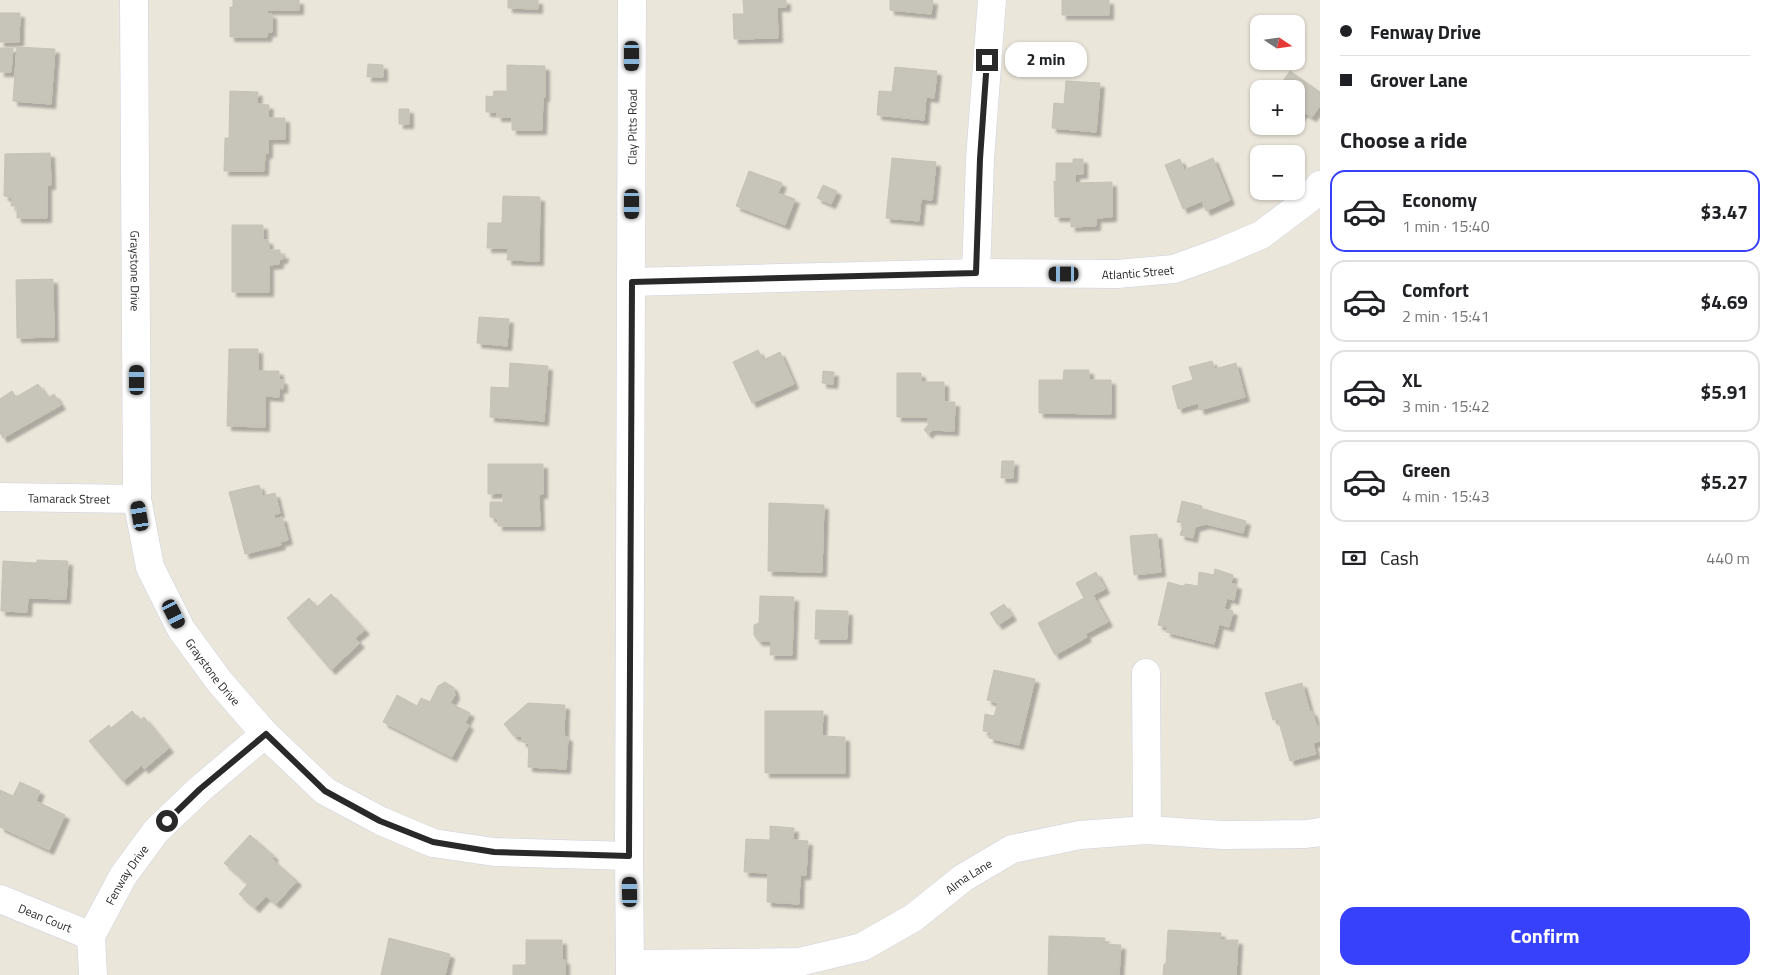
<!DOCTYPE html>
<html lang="en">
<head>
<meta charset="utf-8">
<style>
	:root { --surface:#fff; --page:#f6f6f6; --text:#202124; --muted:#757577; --line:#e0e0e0; --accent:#3740fb }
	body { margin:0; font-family:"Titillium Web",sans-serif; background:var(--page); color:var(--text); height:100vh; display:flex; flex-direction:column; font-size:19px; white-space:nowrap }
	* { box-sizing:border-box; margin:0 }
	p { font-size:16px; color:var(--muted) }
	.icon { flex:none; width:28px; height:28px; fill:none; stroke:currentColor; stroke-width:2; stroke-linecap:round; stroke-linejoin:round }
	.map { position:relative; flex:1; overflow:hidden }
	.sheet { display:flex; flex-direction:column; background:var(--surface); width:450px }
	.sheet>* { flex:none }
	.top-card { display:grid; align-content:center; height:110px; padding:0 20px; background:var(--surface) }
	.needle { width:32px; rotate:103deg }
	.fabs { position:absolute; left:1250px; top:15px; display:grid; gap:10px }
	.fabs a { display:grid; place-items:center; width:55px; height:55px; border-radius:10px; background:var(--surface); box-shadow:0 1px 4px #0004; font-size:25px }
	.end { position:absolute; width:22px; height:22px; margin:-11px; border:6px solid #292929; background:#fff; box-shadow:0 0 0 2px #fff }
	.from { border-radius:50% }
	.bubble { position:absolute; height:35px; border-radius:15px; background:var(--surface); box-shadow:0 1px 4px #0004; font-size:16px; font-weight:700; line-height:35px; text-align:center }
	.car { position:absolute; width:15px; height:30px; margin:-15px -8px; border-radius:6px; box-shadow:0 0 4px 1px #0007; background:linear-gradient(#222 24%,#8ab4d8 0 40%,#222 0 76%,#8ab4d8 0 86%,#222 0) }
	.top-card b { display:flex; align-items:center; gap:18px; height:48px; font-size:19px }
	.top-card b+b { border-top:1px solid var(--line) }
	.top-card i { width:12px; height:12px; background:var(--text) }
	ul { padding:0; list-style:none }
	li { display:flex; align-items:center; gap:15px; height:82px; margin:0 10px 8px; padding:0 10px; border:2px solid var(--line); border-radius:15px }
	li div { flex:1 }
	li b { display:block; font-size:19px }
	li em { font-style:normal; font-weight:700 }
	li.current { border-color:var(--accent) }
	li>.icon { width:45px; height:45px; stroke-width:1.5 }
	h2 { padding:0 20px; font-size:22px; line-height:60px }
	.pay { display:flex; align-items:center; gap:12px; height:55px; padding:0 20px; font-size:19px }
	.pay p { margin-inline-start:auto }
	.cta { display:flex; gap:10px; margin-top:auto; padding:10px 20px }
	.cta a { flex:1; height:58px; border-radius:15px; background:var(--accent); color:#fff; font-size:20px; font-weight:700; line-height:58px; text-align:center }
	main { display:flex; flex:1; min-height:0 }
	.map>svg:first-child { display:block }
	.building { fill:#c7c4b9; stroke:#c6c3b4; filter:url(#shadow) }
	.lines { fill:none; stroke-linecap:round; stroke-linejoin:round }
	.minor-casing { stroke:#cfd0e2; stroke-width:29 }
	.tertiary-casing { stroke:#cfd0e2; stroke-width:29 }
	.minor { stroke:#fff; stroke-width:28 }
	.tertiary { stroke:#fff; stroke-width:28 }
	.route { stroke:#292929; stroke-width:6 }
	.labels { text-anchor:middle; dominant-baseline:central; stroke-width:4; stroke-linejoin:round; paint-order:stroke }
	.street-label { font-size:12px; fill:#292929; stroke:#fff }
</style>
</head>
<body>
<main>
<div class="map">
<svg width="1320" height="975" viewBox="0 0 1320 975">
	<defs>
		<filter id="shadow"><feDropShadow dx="4.5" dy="4.5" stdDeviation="1" flood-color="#0004"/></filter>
	</defs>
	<rect width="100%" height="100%" fill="#ebe6da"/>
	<path class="building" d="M233,0H299V10H267L268,14H272V32H268L267,37H230V7H233Z
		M508,0H538V9L508,8Z
		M743,0H786V7H777L778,38L734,39L733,14H744Z
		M890,0H933L931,14L890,10Z
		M1062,0H1109V15H1062Z
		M0,13H20L19,42H0Z
		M17,47L55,49L51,104L13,101Z
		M0,48H13L11,72H0Z
		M368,64L383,65V77H367Z
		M507,65L545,66V97H543L542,130H512V117H497V112H486V96L493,97L494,91H507Z
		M895,67L937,71L934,98L926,97L924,120L877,115L879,91L892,92Z
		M1290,71L1320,92V106L1312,117L1303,112L1296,122V89H1277Z
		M1066,81L1100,83L1096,132L1052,128L1054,103L1064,104Z
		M1264,82L1274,89H1259Z
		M1259,89V107L1250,101Z
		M230,91L258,92L257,104L269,105L268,118H285V139H268V154L265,153L264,171H224L225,138H229Z
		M399,109H409V124H399Z
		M50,153L51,185H47V218H17V206H11L12,197L4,196L5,154Z
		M892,158L936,162L932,200L921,199L919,221L886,218Z
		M1213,158L1230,200L1206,211L1202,201L1183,209L1165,165L1180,159L1184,170Z
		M1073,159H1083V174H1075V183L1112,182V217L1096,218V226L1071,227V217H1055L1054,181L1056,182V163H1073Z
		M749,171L782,183L778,193L795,199L785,225L736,206Z
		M823,185L837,191L831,204L817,198Z
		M503,196L540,197L539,261L507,260L508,248H487L488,223H502Z
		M232,225H263V240H268L269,250H280V255L284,254L283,259H279V264L269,265V292H232Z
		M53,279L54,337L17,338L16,280Z
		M479,317L509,319L507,346L477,343Z
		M229,349H258V371H279V380H283V389L279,388V397L265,396V427L227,426Z
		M758,350L763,360L780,352L794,384L752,403L733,362Z
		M1212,361L1215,369L1236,363L1245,397L1200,410L1198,403L1178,409L1172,386L1193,380L1189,367Z
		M510,363L548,366L544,421L490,417L491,387L509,388Z
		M1064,370H1089V380H1111V414L1039,413V380H1063Z
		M823,371L834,372L833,384L822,383Z
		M897,373H921V382H944V402H955L954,431L931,430L928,434L924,430L928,425V417H897Z
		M38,384L48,398L54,394L61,405L3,438L0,433V399L12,391L16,397Z
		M1002,461H1014L1013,478H1001Z
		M488,464H543V494H539L540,526H498V519L490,517V502H503V493L488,494Z
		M259,485L263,496L275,493L280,513L274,515L275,519L282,517L288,540L280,542L281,545L245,554L229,492Z
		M1182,501L1202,506L1201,510H1207L1246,521L1243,533L1206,524L1195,527L1193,538L1180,535L1184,523L1177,522Z
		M769,503L824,505L822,572L768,571Z
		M1157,534L1161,572L1134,575L1130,536Z
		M37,560L68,561L66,599L28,598L27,612L1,611L3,561L37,563Z
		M1215,569L1233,575L1231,583L1237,585L1234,600L1227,598L1224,609L1233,611L1229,627L1219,624L1214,644L1166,632L1167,627L1158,625L1168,582L1182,586L1186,584L1198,586L1199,572L1214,575Z
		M1096,572L1105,589L1093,595L1108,622L1085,634L1087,637L1055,655L1038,623L1084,598L1076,583Z
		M331,594L365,630L355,638L360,643L331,670L287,618L309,598L317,607Z
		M760,596L794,597L792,655H770L771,641H758L754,635V625L759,623Z
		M1004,604L1012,616L998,625L990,613Z
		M816,610L848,611L847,639H815Z
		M994,670L1035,679L1019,745L989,738L991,732L983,731L985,714L994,716L998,703L987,700Z
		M445,682L453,687L455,695L450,703L470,713L465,723L469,725L452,757L383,722L397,695L417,706L421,698L430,702L438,686Z
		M1302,683L1310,712L1312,711L1317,726L1320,725V741L1313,743L1316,754L1290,761L1278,719L1273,720L1265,693Z
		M528,703L565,705L564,736L568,737L566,769L528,767L529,743L522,742V736H514L504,724Z
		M132,711L140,720L144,717L169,748L144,769L142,765L123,781L89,741L109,725L111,728Z
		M765,711H823L822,736L845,737V773H765Z
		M20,782L40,791L36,801L65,815L49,850L0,827V790L13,796Z
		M770,826L794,828L793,840L808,841L806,875H800L799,904L767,902L768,873L744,872L746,839L770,840Z
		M250,835L274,856L272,859L297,881L276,904L266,896L255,908L239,894L248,884L224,863Z
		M1168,930L1221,933L1220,940H1238L1236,975H1163L1164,964H1166Z
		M1049,936L1105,938L1104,944L1121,945L1119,975H1048Z
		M389,938L450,954L445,975H381Z
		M526,940H562V960H565V975H513V965H526Z"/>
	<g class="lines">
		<g class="minor-casing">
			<g id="minor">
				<path id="s1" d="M134,0L137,499L150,567L181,629L219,681L265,734L325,791L381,821L433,843L494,852L629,856"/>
				<path d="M976,273L980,159L992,0"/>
				<path id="s2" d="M632,282L976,273L1117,274L1174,269L1221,252L1261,235L1310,198L1320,185"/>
				<path id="s3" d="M0,497L137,499"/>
				<path d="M1146,673L1147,830"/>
				<path id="s4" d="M0,899L91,936"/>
				<path id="s5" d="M631,964L799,962L862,947L913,918L963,878L1012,849L1080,835L1147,830L1222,835L1306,834L1320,832"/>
				<path id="s6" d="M93,975L91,936L123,876L156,831L200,789L265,734"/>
			</g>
		</g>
		<g class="tertiary-casing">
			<g id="tertiary">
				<path id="s7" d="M630,975L629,856L632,0"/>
			</g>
		</g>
		<use href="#minor" class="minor"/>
		<use href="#tertiary" class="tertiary"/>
	</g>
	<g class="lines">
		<path class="route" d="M167,821L200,789L266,734L325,791L380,821L433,842L494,852L629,856L632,282L976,273L980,159L987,60"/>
	</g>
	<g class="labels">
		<g class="street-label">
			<text stroke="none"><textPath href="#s7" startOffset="848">Clay Pitts Road</textPath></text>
			<text stroke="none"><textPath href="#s1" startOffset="271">Graystone Drive</textPath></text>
			<text stroke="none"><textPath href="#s2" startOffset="506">Atlantic Street</textPath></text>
			<text stroke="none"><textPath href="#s3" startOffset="69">Tamarack Street</textPath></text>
			<text stroke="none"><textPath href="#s1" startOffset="691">Graystone Drive</textPath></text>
			<text stroke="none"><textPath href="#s6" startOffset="110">Fenway Drive</textPath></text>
			<text stroke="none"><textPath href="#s5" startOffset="361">Alma Lane</textPath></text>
			<text stroke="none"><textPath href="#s4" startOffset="49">Dean Court</textPath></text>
		</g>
	</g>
</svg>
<div class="fabs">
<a><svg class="needle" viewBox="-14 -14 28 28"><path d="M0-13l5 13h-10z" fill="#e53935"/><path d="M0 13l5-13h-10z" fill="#757577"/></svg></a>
<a>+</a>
<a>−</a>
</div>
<i class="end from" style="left:167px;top:821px"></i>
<i class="end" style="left:987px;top:60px"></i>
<div class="bubble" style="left:1005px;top:42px;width:82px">2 min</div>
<i class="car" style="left:632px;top:56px;rotate:180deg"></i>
<i class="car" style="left:632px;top:204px;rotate:180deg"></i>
<i class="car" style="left:1064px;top:274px;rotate:270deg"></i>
<i class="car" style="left:137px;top:380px;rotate:0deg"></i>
<i class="car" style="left:140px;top:516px;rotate:350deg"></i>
<i class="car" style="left:174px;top:614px;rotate:153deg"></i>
<i class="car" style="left:630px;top:892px;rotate:359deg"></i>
</div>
<section class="sheet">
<div class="top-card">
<b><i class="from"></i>Fenway Drive</b>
<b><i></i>Grover Lane</b>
</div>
<h2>Choose a ride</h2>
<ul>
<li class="current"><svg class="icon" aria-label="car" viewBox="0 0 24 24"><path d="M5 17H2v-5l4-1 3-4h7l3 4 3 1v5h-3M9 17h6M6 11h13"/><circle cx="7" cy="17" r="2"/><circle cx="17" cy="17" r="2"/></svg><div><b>Economy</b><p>1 min · 15:40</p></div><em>$3.47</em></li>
<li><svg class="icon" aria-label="car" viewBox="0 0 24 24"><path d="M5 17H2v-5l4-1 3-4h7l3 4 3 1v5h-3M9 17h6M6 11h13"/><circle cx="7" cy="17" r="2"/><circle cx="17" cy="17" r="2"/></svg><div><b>Comfort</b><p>2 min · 15:41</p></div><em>$4.69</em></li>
<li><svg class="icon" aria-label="car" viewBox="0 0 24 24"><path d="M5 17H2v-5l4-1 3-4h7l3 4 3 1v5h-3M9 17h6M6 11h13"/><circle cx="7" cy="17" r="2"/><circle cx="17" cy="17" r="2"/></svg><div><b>XL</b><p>3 min · 15:42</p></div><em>$5.91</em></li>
<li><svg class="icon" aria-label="car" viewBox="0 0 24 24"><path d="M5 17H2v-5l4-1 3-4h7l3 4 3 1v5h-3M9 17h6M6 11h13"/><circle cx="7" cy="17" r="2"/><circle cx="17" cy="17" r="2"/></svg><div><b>Green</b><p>4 min · 15:43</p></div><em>$5.27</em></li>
</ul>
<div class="pay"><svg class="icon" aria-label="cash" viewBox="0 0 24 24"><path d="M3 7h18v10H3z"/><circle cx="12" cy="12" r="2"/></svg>Cash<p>440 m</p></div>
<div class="cta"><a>Confirm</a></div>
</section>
</main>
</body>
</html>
